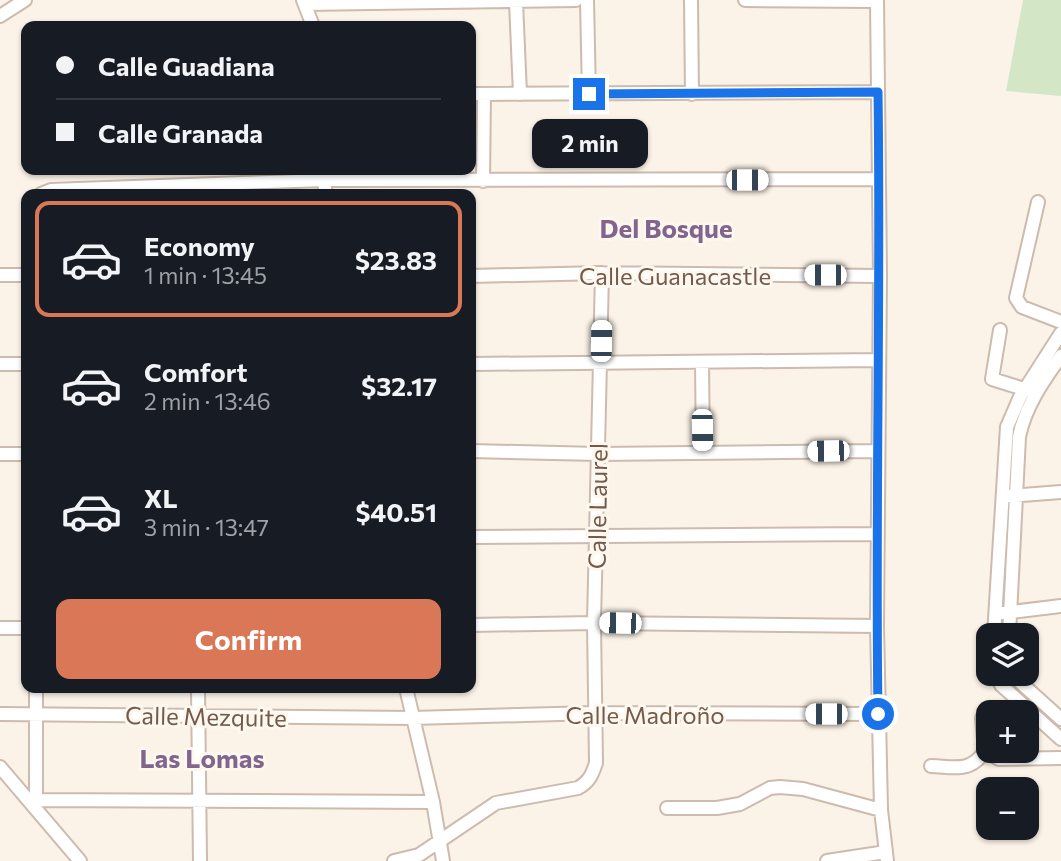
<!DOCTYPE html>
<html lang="en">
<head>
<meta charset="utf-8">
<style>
	:root { --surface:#171b24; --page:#20242c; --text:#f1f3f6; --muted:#9ea1a6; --line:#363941; --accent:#da7756 }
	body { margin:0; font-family:Commissioner,sans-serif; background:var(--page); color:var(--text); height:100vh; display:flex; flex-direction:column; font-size:26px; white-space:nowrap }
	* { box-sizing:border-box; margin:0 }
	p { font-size:23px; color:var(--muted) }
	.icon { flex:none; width:38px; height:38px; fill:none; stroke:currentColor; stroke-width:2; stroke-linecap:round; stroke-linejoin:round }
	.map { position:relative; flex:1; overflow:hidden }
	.sheet { position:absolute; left:21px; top:189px; width:455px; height:504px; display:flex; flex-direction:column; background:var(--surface); border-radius:14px; box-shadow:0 2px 5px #0004 }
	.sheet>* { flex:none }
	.banner { position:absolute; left:21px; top:21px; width:455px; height:154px; border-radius:14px; box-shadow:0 2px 5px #0004; display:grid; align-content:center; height:154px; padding:0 35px; background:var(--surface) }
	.buttons { position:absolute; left:976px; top:623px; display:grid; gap:14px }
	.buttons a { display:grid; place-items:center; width:63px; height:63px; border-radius:14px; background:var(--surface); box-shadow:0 2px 5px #0004; font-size:35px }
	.end { position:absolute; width:32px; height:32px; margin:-16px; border:9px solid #1a73e8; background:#fff; box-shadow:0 0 0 4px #fff }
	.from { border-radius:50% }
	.bubble { position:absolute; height:49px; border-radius:14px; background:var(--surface); box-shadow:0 2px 5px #0004; font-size:23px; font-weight:700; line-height:49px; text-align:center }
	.car { position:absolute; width:21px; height:42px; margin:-21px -10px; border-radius:9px; box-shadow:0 0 5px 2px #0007; background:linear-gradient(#fff 24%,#345 0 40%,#fff 0 76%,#345 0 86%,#fff 0) }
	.banner b { display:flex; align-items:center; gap:24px; height:66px; font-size:26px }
	.banner b+b { border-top:2px solid var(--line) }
	.banner i { width:18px; height:18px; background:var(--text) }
	ul { padding:12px 0 0; list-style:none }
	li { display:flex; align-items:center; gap:21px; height:116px; margin:0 14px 10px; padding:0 21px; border:4px solid transparent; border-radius:14px }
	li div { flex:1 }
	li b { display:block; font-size:26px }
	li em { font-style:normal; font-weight:700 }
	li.on { border-color:var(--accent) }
	li>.icon { width:63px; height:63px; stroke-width:1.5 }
	.cta { display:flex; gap:14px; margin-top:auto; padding:14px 35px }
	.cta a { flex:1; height:80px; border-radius:14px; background:var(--accent); color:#fff; font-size:28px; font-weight:700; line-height:80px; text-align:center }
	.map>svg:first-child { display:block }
	.green { fill:#d3e7c6 }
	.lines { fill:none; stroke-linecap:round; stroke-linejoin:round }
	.minor-casing { stroke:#ccbbae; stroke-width:16 }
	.minor { stroke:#fff; stroke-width:12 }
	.route { stroke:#1a73e8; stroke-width:9 }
	.labels { text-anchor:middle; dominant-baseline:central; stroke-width:6; stroke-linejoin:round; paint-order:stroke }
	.street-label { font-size:24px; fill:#725b4d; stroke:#fef7ed }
	.neighbourhood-label { font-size:26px; font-weight:bold; fill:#81658e; stroke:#fef7ed }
</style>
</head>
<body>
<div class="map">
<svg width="1061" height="861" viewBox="0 0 1061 861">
	<rect width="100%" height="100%" fill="#fbf3e7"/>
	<path class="green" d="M1023,0H1061V96L1006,91Z"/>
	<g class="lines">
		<g class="minor-casing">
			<path id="minor" d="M303,0L313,26
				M587,0L589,95
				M691,0L692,94
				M745,0L877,1
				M877,0L880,276L877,626L881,810L887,861
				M516,2L520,94
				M305,4L576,0
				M0,16L25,0
				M471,94L878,92
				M322,170L326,194
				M483,181L484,94
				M41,194L51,190L324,180L879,179
				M1038,202L1016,298L1022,307L1061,322
				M0,275H26
				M471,276L602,273L880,276
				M1000,330L992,379L1024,389
				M702,362L703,453
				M0,364H26
				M471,364L878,360
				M471,451L598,454L878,451
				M0,454H26
				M1009,496L1061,492
				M471,537L877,534
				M1003,613L1061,606
				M471,625L594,623L877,626
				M0,628H26
				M994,635L1007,427L1020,397L1061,333
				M1009,635L1019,437C1025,407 1043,381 1061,356
				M995,674L1001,685L1061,739
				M1011,674L1061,719
				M36,688V800
				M198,688L200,861
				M406,688L433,802L443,861
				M0,714L413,718L594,713L878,714
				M982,718L985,751
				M985,751L999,759L1061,758
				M931,766C955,767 970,773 985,751
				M0,767L80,861
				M29,800L433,802
				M667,808H717L740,804L770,788L780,787L803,789L881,810
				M394,861L419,855L496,803L578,788C589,782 592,775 596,763L594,623L602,273
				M827,861L886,852"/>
		</g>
		<use href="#minor" class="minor"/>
	</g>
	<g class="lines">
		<path class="route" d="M589,94L878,92C881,299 875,507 878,714"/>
	</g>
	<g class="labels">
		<g class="street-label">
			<text x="675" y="275">Calle Guanacastle</text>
			<text transform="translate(597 506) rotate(-89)">Calle Laurel</text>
			<text x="645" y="714">Calle Madroño</text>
			<text transform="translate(206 716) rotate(1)">Calle Mezquite</text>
		</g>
		<g class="neighbourhood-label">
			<text x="666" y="227">Del Bosque</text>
			<text x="202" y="757">Las Lomas</text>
		</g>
	</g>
</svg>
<div class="buttons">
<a><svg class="icon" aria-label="layers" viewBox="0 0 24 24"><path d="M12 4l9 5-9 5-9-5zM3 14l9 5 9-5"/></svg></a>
<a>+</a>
<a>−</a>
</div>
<i class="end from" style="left:878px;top:714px"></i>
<i class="end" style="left:589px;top:94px"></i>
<div class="bubble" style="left:532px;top:119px;width:116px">2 min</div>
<i class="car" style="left:747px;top:180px;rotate:90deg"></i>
<i class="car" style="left:825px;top:275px;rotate:270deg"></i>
<i class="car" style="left:601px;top:341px;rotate:1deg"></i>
<i class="car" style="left:702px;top:430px;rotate:179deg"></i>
<i class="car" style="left:828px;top:451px;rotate:269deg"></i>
<i class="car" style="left:620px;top:623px;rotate:271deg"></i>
<i class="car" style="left:826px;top:714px;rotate:270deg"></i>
<div class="banner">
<b><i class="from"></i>Calle Guadiana</b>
<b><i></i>Calle Granada</b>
</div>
<section class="sheet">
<ul>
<li class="on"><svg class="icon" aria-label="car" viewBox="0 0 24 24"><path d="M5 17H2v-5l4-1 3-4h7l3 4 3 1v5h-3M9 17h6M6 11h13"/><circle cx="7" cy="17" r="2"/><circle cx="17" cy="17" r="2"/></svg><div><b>Economy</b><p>1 min · 13:45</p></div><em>$23.83</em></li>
<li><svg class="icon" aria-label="car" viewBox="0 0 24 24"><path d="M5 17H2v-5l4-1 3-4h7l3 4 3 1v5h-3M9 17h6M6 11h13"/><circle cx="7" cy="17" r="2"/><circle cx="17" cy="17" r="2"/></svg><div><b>Comfort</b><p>2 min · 13:46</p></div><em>$32.17</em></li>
<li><svg class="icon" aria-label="car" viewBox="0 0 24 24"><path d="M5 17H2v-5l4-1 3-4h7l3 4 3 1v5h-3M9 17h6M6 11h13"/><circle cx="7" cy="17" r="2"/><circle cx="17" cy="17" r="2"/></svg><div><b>XL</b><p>3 min · 13:47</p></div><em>$40.51</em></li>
</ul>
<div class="cta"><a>Confirm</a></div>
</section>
</div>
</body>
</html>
